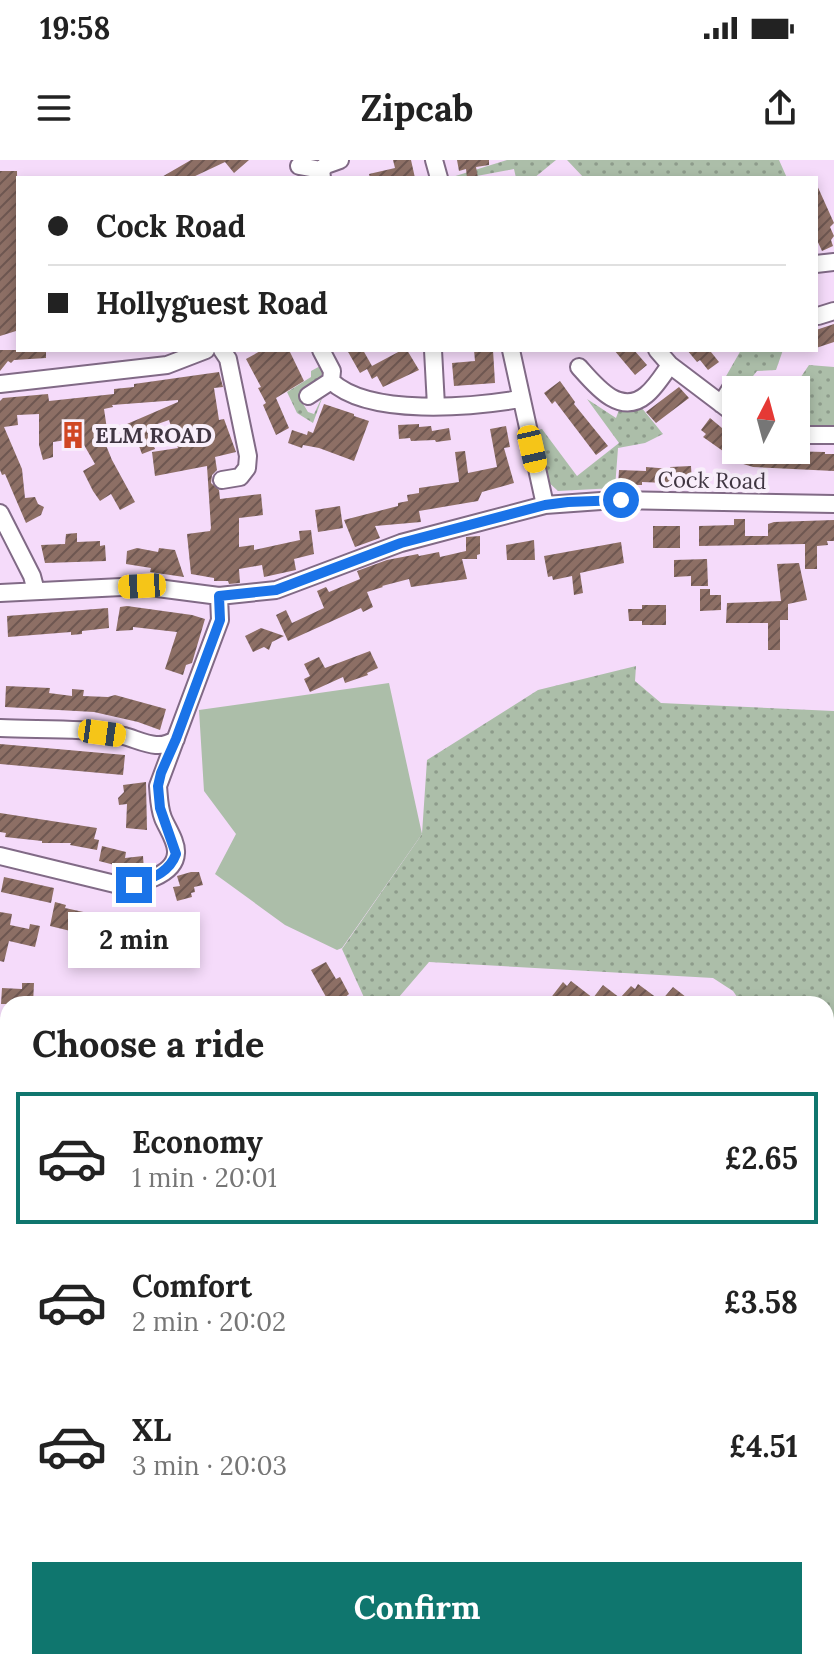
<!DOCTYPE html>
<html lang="en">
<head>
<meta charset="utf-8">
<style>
	:root { --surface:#fff; --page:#f2f2f2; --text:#222; --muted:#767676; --line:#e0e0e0; --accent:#0f766e }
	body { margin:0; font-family:Lora,serif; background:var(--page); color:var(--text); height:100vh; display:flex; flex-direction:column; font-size:30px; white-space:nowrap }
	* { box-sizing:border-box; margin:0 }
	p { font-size:26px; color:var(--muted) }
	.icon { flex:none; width:44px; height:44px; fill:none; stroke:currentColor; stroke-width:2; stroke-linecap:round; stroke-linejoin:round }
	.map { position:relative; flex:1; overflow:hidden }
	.panel { position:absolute; left:0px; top:836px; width:834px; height:674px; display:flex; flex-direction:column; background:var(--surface); border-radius:24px 24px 0 0; box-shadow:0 4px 12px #0003 }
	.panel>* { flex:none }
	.top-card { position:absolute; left:16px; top:16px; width:802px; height:176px; border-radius:0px; box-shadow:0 4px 12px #0003; display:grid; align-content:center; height:176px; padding:0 32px; background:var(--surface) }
	.needle { width:52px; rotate:6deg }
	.fabs { position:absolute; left:722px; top:216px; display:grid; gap:16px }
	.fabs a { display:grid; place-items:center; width:88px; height:88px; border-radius:0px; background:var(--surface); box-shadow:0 4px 12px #0003; font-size:40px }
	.end { position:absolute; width:36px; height:36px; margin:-18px; border:10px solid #1a73e8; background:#fff; box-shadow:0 0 0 4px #fff }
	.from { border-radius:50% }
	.bubble { position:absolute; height:56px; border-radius:0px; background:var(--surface); box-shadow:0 4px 12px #0003; font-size:26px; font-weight:800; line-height:56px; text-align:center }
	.car { position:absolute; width:24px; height:48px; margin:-24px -12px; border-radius:10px; box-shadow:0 0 6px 2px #0007; background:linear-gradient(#f5c518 24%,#345 0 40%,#f5c518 0 76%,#345 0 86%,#f5c518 0) }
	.top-card b { display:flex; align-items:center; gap:28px; height:76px; font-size:30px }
	.top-card b+b { border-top:2px solid var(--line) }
	.top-card i { width:20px; height:20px; background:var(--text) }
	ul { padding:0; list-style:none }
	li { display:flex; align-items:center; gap:24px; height:132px; margin:0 16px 12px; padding:0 16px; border:4px solid transparent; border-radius:0px }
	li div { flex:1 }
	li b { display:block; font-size:30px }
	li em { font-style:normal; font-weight:800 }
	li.active { border-color:var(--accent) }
	li>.icon { width:72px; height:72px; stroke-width:1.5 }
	h2 { padding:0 32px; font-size:36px; line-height:96px }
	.cta { display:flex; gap:16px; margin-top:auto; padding:16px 32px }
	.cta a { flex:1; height:92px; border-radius:0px; background:var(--accent); color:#fff; font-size:32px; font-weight:800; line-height:92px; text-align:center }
	.status { display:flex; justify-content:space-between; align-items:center; height:56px; padding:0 40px; background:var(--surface); direction:ltr }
	.status svg { height:22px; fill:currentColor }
	header { display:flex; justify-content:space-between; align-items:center; height:104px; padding:0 32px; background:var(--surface); font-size:36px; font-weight:800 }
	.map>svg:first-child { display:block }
	.grass { fill:url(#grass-dots) }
	.garden { fill:#acbea9 }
	.building { fill:url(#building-hatch) }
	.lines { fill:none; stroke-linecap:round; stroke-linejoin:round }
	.minor-casing { stroke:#816a86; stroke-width:20 }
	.major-casing { stroke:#816a86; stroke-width:24 }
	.highway-casing { stroke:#816a86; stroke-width:28 }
	.minor { stroke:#fff; stroke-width:16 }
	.major { stroke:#fff; stroke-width:20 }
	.highway { stroke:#fff; stroke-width:24 }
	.route { stroke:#1a73e8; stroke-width:10 }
	.labels { text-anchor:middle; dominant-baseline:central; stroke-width:8; stroke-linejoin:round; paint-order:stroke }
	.poi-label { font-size:22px; font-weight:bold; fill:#403642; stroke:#f9effb; text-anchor:start }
	.street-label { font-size:22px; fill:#403642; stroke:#f9effb }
</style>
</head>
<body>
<div class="status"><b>19:58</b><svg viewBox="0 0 49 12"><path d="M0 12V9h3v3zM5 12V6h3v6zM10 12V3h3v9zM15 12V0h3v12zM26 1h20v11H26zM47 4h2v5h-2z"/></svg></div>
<header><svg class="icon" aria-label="menu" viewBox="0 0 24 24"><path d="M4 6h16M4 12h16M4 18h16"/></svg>Zipcab<svg class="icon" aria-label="share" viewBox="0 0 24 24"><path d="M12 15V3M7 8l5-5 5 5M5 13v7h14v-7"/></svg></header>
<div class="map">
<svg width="834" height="1509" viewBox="0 0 834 1509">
	<defs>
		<pattern id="grass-dots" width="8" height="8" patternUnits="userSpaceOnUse" patternTransform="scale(2)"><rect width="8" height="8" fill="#acbea9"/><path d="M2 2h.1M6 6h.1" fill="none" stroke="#8d9b8b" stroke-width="1.8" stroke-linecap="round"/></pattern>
		<pattern id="building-hatch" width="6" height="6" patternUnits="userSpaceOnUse" patternTransform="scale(2)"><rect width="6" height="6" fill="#8d6f65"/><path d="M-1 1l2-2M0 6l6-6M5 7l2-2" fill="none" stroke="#6e5751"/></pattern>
	</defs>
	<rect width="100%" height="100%" fill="#f5dbfa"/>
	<path class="grass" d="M507,0H556L534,18H516L514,9L466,18H449Z
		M567,0H779L787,18H584Z
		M741,190H783L776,210L757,211L742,230L725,218Z
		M324,204L321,218L299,237L308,252L314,254L324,233L313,263L297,253L287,232L311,217V211Z
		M809,205L834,207V270L796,267V230H792Z
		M587,239L616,258L619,250L641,247L663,274L645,283L618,288L615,328L558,331L546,320L536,271L542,269L577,316L619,283Z
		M636,506L635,521L661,543L834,551V864L826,869V844H742L733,831L713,818L429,802L393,844H367L342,789L422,674L427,600L538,530Z
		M154,1502H290L281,1509H162Z"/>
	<path class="garden" d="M389,523L422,674L342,788L337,790L285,765L215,714L236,674L204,631L199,550Z"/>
	<path class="building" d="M191,0H249L234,13L225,2L191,18H160Z
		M393,0H411L415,18H370L369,14L395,8Z
		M457,0H489V5L476,7L478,18H467L466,9L459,11Z
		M0,11H17L18,77L16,171L0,176Z
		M816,23L834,63L830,67L834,76L831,80L833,86L822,91L816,78Z
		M834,164V182L816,188V170Z
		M0,190H46V198L14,200L11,203L8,201L0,211Z
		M262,190H289L304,221L276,238L289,268L276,275L263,245L266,243L258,228L261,227L246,199Z
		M347,190H363L372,206L402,190H407L419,210L383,227L377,216L372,219L367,209L360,213Z
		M474,190H493L495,223L454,226L452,203L475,201Z
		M614,190H634L647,205L635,215Z
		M687,190H713L711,192L719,202L708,210L700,200L697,202Z
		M219,212L223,227L214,228L219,260L224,259L236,292L215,297L217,310L212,315L211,323L219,330L220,339L261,334L263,355L239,358V387L254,385V390L300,380L299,371L311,370L314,394L294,399L296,410L264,417L262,405L239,409L240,423L229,424L228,421H214V418L191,414L187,374L210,371L211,368L207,306L155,316L152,292L178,288L169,260L146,268L155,289L142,294L134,273L131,274L127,264L178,242V240L112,245L113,247L104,249L108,276L103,278L112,300L135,342L120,350L111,334L100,341L93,331L83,311L95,304L80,278L53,282V297L43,300L39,285V254L17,255L18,265L4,267L22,309L25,338L35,337L38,344L44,347L41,355L26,363L5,314L2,315L0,310V241L3,238L48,234L49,241L114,234V229L134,227V224Z
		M560,221L575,242L574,244L608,286L596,295L555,241L552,244L544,233Z
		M679,227L689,238L656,263L646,252Z
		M324,244L354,254V256L369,261L354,301L319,288L303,285L302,288L288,283L292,270L307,275L308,271L313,273Z
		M710,258L728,273L726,276L736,283V290L825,292V294H834V311L753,307L740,303L703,277L706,274L701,270Z
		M419,264V267L431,266L432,271L449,268L451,280L436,282L435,280L411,281L410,278L399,279L398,265Z
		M506,266L510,287L504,288L514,323L482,332L478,341L419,351L421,362L375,366L380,378L355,387L344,360L398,346V343L408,341L407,335L419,333V328L459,322L455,292L465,291L468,313L497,307L490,269Z
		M691,306L692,324L642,322V325H636V329H623V327L618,326L619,310L646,311V307L671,309L670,307Z
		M340,346L343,368L318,372L315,350Z
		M734,359H745V376H768V364L774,362L834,360V381H827L828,385L817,386V409H805V384L699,386V366L734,365Z
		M653,366H680V388H653Z
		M77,373V382L100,381V386L105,385L106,401L45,403L41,385L65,384L66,374Z
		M480,376V394L477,395V399H462L467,419L411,427L409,419L382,426L383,427L367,432L373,447L363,452L361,448L288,481L276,455L286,450L292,463L324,448L317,431L326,427L329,432L360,419L357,411L387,400L418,394L419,396L439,392L440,397L466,391V377Z
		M534,380L535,400H507L506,385Z
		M621,382L624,403L580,413L583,433L574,435L572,416L553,420L552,416L548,417L544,396Z
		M137,388L158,392L159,388L175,390L184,417L150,412L151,408L126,404L127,391Z
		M707,399L708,426H691V416L674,417V400Z
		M799,403L807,440L788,444V460H780V490H768V463H726L727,443L781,441L777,404Z
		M700,429H710V435H721V450L700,451Z
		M642,445H666V465H642V461H629L628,449H642Z
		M127,446L192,455L205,459L192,503L186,505L183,515L165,509L177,472L133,467V470L116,471L120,447Z
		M108,448L109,468L82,471V474L71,475V472L8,477L7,456Z
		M261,468L284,476L272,482L269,490L264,487L253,492L245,476Z
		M370,491L378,508L367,513L368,515L345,523L343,517L310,532L304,519L310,516L304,504L319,497L325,508Z
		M6,526L50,528L49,533L72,536V529L84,530L83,536L108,537L115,535L166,549L160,570L138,562L94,552L5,547Z
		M0,584L125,595L123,615L0,604Z
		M146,622L147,670L126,668L127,644L119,645L118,638L124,632L123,625Z
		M0,653L97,668L94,679L99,680L97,690L70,685L71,683H42V681L5,677L6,673L0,672Z
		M102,686L126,692L125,698L143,696L144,710L131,713L130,709L99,701Z
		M191,712H199L203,725L194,727L195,732L191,733L192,737L177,741L173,727L180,726L177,716Z
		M4,717L54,728L51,743L1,732Z
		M55,742L66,745L65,748L102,756L98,772L92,771L91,776L50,766Z
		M0,752L12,754L10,765L29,769L30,764L40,766L35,787L9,781L4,802L0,801Z
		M326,802L336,819L340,817L349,834L337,844H330L311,810Z
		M571,821L593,838L603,825L620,838L631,826L635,829L638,824L661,841L673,827L695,844H546L563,822L567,826Z
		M22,823H34L33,844H1L2,828L22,829Z"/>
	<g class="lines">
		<g class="minor-casing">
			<path id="minor" d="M434,0L439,18
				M299,6L321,10
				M322,18L321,10L326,5L340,0
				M816,104L834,102
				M818,156L834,151
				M222,190L228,199L248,296L247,308L240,317L222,320
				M321,190L332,211L331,221C369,257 472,247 520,239
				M433,190L436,246
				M511,190L545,345
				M657,190L670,205L736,255
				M579,207C595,225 620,257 646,235C655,228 663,215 670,205
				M0,224L167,205L206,190
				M308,236L331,221
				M721,244L731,228
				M796,275H834
				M0,353L32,416L36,431
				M0,433L142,426L219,436L276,430L401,383L545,345L615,340L834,344
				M0,568C40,570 85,567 124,576C142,581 159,592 176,579
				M0,696L119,725C137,725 175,716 176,693C177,682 167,668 163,658C159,648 159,637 158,626L220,460L219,436
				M4,946L8,934
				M826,1117L834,1092
				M0,1248L8,1250
				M0,1423L8,1414
				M0,1474L8,1479
				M25,1502L27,1509
				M69,1509L77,1502"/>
		</g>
		<g class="major-casing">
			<path id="major" d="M529,1502L534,1509
				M411,1503L437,1509"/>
		</g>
		<g class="highway-casing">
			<path id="highway" d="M826,892L834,886
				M826,919L834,913
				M386,1502L396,1505L414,1502
				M299,1509L309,1502"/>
		</g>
		<use href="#minor" class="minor"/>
		<use href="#major" class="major"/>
		<use href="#highway" class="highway"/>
	</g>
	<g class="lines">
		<path class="route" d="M134,725C152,718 169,713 176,694L160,648L158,626L161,613L176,579L220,460L219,436L276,430L401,383L545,345L568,342L621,340"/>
	</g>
	<defs>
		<g id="building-bare" transform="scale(2.16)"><path d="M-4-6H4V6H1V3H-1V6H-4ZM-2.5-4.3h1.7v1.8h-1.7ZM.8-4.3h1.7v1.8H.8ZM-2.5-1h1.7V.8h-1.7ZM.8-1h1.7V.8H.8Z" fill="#d04623" stroke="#f9effb" stroke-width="2.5" paint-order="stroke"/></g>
	</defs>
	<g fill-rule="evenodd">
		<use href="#building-bare" x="73" y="275"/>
	</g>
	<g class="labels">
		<g class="poi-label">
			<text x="95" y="275">ELM ROAD</text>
		</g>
		<g class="street-label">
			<text transform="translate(712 320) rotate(1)">Cock Road</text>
		</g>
	</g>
</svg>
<div class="fabs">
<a><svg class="needle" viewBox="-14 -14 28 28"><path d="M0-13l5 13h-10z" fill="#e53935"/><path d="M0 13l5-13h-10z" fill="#767676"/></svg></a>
</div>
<i class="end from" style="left:621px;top:340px"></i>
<i class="end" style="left:134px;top:725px"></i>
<div class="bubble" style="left:68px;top:752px;width:132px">2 min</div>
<i class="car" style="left:532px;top:289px;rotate:167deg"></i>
<i class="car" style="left:142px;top:426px;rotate:267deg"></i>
<i class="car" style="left:102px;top:573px;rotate:98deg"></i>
<div class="top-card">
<b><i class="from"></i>Cock Road</b>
<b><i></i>Hollyguest Road</b>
</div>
<section class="panel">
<h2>Choose a ride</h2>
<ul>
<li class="active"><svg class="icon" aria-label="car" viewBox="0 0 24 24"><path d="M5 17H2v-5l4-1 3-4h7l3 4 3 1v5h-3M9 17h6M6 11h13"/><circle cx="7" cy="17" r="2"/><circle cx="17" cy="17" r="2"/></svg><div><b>Economy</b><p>1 min · 20:01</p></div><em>£2.65</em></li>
<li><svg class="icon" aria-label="car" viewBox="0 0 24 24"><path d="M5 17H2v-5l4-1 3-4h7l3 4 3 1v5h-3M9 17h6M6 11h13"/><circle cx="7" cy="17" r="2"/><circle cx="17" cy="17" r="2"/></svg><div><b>Comfort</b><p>2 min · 20:02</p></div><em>£3.58</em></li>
<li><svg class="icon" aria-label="car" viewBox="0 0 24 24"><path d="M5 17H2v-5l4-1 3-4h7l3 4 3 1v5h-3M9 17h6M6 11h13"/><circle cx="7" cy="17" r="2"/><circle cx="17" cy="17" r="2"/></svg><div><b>XL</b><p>3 min · 20:03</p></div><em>£4.51</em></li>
</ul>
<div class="cta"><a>Confirm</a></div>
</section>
</div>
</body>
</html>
